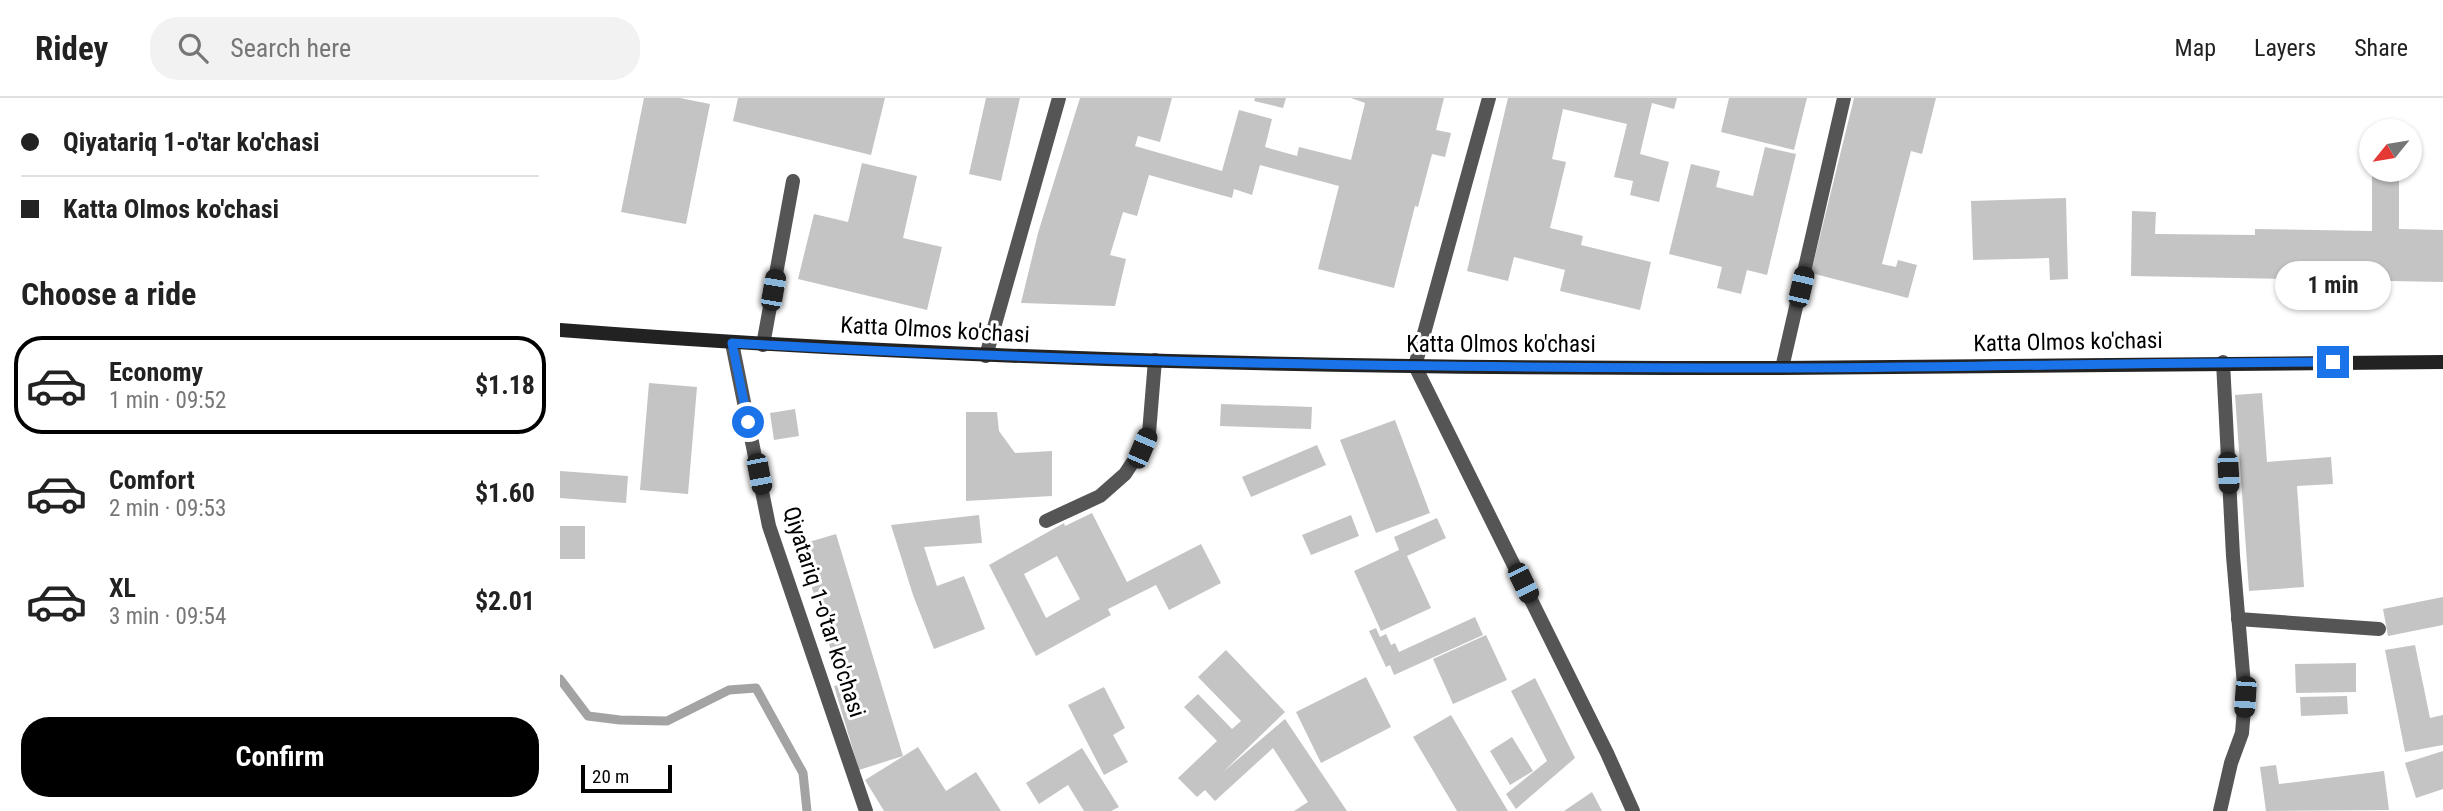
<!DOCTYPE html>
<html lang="en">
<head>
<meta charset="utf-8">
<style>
	:root { --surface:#fff; --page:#f2f2f2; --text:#222; --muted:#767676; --line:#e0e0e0; --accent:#000 }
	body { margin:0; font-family:"Roboto Condensed",sans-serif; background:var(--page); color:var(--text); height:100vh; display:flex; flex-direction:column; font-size:26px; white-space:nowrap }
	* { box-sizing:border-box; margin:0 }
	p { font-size:23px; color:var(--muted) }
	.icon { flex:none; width:38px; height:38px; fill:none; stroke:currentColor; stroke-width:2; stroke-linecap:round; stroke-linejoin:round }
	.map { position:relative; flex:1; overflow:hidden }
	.side { display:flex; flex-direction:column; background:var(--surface); width:560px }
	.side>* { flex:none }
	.banner { display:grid; align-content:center; height:154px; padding:0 21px; background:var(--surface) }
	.needle { width:46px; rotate:240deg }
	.controls { position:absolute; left:1799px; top:21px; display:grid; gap:14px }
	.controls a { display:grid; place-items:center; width:63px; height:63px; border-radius:50%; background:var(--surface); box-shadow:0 2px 5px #0004; font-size:35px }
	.scale { position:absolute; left:21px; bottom:18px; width:91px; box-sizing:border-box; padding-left:7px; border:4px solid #000; border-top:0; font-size:19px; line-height:24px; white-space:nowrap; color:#000; -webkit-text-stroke:5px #fff; paint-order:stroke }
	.end { position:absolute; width:32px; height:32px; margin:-16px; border:9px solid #1a73e8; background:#fff; box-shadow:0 0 0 4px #fff }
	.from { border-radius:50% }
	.bubble { position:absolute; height:49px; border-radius:24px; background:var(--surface); box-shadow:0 2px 5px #0004; font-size:23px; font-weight:700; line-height:49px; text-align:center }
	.car { position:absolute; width:21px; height:42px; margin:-21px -10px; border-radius:9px; box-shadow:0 0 5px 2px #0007; background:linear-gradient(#222 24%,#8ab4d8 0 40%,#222 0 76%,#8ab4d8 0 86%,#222 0) }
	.banner b { display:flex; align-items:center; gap:24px; height:66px; font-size:26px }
	.banner b+b { border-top:2px solid var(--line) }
	.banner i { width:18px; height:18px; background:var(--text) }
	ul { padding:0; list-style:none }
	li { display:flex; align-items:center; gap:21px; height:98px; margin:0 14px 10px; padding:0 7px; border:4px solid transparent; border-radius:28px }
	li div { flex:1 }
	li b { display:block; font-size:26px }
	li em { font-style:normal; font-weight:700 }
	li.active { border-color:var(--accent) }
	li>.icon { width:63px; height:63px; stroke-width:1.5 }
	h2 { padding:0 21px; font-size:32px; line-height:84px }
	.cta { display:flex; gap:14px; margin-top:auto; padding:14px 21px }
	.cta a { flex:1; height:80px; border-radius:28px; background:var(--accent); color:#fff; font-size:28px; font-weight:700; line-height:80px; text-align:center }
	header { display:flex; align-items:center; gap:42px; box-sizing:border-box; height:98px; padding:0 35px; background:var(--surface); border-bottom:2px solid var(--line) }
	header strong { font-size:33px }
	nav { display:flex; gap:38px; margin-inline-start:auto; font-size:24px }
	.search { width:490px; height:63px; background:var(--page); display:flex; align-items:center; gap:18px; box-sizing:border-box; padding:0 24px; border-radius:28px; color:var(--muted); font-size:26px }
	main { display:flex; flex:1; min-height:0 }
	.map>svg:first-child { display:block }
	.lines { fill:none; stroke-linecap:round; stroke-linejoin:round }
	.stream { stroke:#a3a3a3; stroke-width:9 }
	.building { fill:#c4c4c4; fill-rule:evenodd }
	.lane { stroke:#555; stroke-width:14 }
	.street { stroke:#555; stroke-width:14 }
	.secondary { stroke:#222; stroke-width:14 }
	.route { stroke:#1a73e8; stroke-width:9 }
	.labels { text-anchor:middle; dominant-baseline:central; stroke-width:6; stroke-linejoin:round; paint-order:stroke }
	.street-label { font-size:23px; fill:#000; stroke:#fff }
</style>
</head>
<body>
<header>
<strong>Ridey</strong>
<div class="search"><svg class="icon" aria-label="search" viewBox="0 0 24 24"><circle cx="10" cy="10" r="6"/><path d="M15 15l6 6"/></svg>Search here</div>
<nav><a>Map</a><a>Layers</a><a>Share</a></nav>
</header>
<main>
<section class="side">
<div class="banner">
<b><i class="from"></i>Qiyatariq 1-o'tar ko'chasi</b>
<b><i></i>Katta Olmos ko'chasi</b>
</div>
<h2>Choose a ride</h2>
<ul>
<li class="active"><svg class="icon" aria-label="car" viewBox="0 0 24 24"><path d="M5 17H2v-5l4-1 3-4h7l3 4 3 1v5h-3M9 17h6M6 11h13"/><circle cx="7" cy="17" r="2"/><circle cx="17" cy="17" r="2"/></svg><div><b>Economy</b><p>1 min · 09:52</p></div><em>$1.18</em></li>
<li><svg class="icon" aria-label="car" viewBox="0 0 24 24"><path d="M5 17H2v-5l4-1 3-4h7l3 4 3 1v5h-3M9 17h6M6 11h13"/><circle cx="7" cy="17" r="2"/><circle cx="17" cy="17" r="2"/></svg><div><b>Comfort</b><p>2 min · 09:53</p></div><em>$1.60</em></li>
<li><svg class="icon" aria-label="car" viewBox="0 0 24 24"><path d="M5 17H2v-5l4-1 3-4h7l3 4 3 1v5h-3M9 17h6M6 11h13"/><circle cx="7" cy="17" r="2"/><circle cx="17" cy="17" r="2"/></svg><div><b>XL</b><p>3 min · 09:54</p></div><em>$2.01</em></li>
</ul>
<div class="cta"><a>Confirm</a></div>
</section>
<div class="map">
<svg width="1883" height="713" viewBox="0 0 1883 713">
	<rect width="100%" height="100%" fill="#fff"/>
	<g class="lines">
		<path class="stream" d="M0,581L28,618L60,622L107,623L169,592L196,590L243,675L247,713"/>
	</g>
	<path class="building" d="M84,0H120L150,6L126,126L61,114Z
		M178,0H325L311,57L173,23Z
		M426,0H460L441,83L409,76Z
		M520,0H612L600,44L578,38L575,48L662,73L679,12L712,21L705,49L737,58L739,49L791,62L805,5L791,0H884L876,32L891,35L885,59L872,56L858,109L855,108L834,190L758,171L779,88L700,67L692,97L674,91L672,100L589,77L577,118L563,114L550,157L566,161L555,208L461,205L478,135Z
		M695,0H726L723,10L694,3Z
		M948,0H1117L1114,11L1092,5L1080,56L1109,64L1099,104L1070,97L1073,83L1054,79L1067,26L1003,11L992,61L1006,64L990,130L1023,138L1021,147L1091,164L1080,212L1000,193L1005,172L954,159L948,183L907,173Z
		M1169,0H1247L1234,52L1161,34Z
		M1294,0H1376L1362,56L1351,53L1322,166L1336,169L1338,162L1357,167L1348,200L1251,175Z
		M1205,49L1236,56L1207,177L1187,172L1181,196L1157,190L1162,169L1109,156L1131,66L1160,73L1156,89L1193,98Z
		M302,65L357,78L343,140L382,149L367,212L238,181L254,116L288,124Z
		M1812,72H1839V131L1883,132V184L1571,178L1572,113L1596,114L1595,136L1695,137V131L1812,133Z
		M1506,100L1508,181L1490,182L1489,160L1413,162L1411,103Z
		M89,285L137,289L128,396L80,392Z
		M1702,295L1707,364L1771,359L1773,386L1737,388L1744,489L1689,493L1675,297Z
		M661,306L752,309L751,331L660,328Z
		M235,311L239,338L214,342L210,315Z
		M406,314H437L439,333L455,355L492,353V398L406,403Z
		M835,322L870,415L816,435L780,342Z
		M757,347L766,367L691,399L682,379Z
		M0,373L68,378L66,405L0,400Z
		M532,415L567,484L641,446L661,485L609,512L596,487L548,511L551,517L476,558L429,467L504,425L505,428ZM497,458L520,501L486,520L464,476Z
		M419,417L422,445L364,449L377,488L404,478L425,531L374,551L353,497L331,427Z
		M791,417L799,438L751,457L742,437Z
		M877,420L886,440L847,458L871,510L821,533L794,473L839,452L834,439Z
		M0,428H25V461H0Z
		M276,436L343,658L299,672L274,588L281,586L239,447Z
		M1883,499V527L1828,538L1823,511Z
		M915,519L923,537L834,577L830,567L826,569L809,533L816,530L820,539L826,536L831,547L835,545L839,554Z
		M926,537L947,582L893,606L873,561Z
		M1855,547L1870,620L1883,617V647L1845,654L1825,552Z
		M666,552L725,614L663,674L725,621L787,713H734L748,704L713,650L655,703L645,692L637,699L618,680L657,643L624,609L638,596L672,631L681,623L638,579Z
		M1796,565V594L1736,595L1735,566Z
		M806,579L831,629L761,665L736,614Z
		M975,580L1015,660L956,711L946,696L987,663L951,593Z
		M544,589L565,630L553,637L568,664L544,677L508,607Z
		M1787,598L1788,616L1741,618L1740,599Z
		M891,617L927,678L948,713H897L853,639Z
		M952,639L973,673L950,687L930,653Z
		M358,649L386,693L416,674L441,713H324L305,682Z
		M522,650L559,709L551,713H524L508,687L479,706L466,685Z
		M1883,653V691L1856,700L1845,665Z
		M1716,667L1719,686L1824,673L1829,712L1706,713L1700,669Z
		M1032,694L1042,713H1004Z"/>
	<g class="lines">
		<path class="lane" d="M203,247L233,83
			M855,268L1047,655L1073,713
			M486,423L540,398L565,376L582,350L589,335L595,262
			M1678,521L1819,531"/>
		<path class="street" d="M172,245L209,428L306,713
			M426,258L499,0
			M855,268L929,0
			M1222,270L1284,0
			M1660,713L1671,665L1682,635L1685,599L1673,458L1663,264"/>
		<path class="secondary" d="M0,232C406,263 813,271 1220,270C1441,270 1662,264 1883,264"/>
	</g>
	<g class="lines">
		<path class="route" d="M188,324L172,245C520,265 869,270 1218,270C1403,270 1588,264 1773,264"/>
	</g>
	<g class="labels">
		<g class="street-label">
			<text transform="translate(375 232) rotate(3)">Katta Olmos ko'chasi</text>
			<text transform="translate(1508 244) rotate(-1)">Katta Olmos ko'chasi</text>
			<text x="941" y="246">Katta Olmos ko'chasi</text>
			<text transform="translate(264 514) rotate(72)">Qiyatariq 1-o'tar ko'chasi</text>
		</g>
	</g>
</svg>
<div class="controls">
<a><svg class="needle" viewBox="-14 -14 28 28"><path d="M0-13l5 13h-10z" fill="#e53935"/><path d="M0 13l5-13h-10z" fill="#767676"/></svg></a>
</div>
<div class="scale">20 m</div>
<i class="end from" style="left:188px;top:324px"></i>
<i class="end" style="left:1773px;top:264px"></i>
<div class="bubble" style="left:1715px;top:163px;width:116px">1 min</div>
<i class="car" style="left:1241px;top:189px;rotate:13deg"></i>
<i class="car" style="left:213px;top:192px;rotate:10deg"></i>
<i class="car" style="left:582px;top:350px;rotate:23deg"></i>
<i class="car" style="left:1668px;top:375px;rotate:177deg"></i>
<i class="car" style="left:199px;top:376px;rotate:169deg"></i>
<i class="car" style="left:963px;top:485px;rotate:154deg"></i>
<i class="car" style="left:1685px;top:599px;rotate:184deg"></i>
</div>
</main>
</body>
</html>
